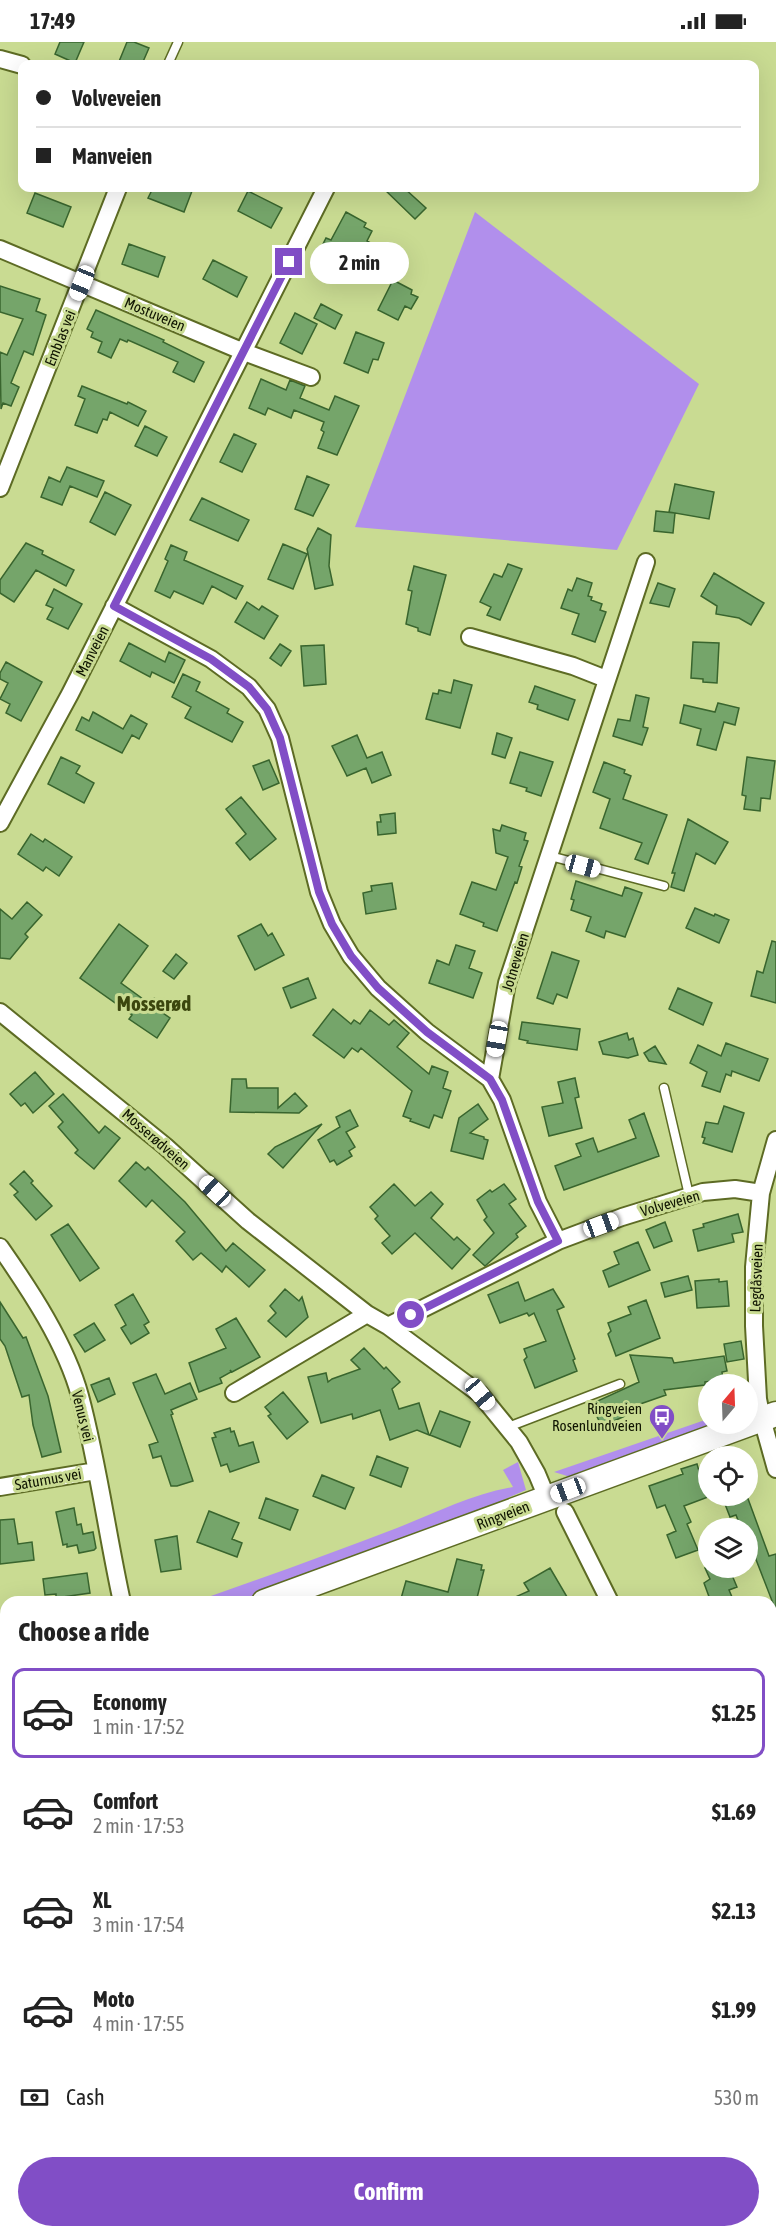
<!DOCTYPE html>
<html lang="en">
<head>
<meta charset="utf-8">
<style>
	:root { --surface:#fff; --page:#f2f2f2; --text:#222; --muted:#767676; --line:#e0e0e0; --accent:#814ec6 }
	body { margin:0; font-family:"Asap Condensed",sans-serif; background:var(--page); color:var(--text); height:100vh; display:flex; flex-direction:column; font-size:22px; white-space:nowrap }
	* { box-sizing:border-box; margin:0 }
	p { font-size:20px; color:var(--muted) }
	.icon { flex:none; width:33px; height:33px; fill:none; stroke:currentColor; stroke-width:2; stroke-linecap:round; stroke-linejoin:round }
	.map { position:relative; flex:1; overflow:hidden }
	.details { position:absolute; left:0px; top:1554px; width:777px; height:642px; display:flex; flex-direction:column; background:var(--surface); border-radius:18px 18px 0 0; box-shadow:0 6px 24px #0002 }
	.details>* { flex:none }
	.guide { position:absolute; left:18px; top:18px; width:741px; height:132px; border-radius:12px; box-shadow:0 6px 24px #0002; display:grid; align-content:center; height:132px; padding:0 18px; background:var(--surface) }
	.needle { width:39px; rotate:19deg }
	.buttons { position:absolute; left:698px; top:1332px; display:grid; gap:12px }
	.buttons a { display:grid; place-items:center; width:60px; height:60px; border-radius:50%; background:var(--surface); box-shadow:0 6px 24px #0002; font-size:30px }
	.end { position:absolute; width:27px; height:27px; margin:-14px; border:8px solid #814ec6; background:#fff; box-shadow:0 0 0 3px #fff }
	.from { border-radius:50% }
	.bubble { position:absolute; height:42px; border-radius:21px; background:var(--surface); box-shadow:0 6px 24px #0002; font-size:20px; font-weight:700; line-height:42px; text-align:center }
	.car { position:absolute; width:18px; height:36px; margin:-18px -9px; border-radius:8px; box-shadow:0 0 4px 2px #0007; background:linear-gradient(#fff 24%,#345 0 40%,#fff 0 76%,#345 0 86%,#fff 0) }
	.guide b { display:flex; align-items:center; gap:21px; height:57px; font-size:22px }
	.guide b+b { border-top:2px solid var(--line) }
	.guide i { width:15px; height:15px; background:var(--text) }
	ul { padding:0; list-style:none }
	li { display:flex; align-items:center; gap:18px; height:90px; margin:0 12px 9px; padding:0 6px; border:3px solid transparent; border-radius:12px }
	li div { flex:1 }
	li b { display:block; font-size:22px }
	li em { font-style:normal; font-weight:700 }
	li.selected { border-color:var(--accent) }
	li>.icon { width:54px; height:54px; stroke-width:1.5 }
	h2 { padding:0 18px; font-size:27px; line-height:72px }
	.pay { display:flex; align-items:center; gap:15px; height:66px; padding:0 18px; font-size:22px }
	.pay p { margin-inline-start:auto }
	.cta { display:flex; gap:12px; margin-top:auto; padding:12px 18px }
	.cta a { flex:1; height:69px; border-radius:36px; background:var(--accent); color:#fff; font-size:24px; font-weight:700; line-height:69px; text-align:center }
	.status { display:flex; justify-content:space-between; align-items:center; height:42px; padding:0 30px; background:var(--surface); direction:ltr }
	.status svg { height:16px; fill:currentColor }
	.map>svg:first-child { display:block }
	.green { fill:#b18fec }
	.building { fill:#75a56a; stroke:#39652e; stroke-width:1.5 }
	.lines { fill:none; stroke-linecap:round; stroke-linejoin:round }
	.service-casing { stroke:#5d6b24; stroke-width:11 }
	.minor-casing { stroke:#5d6b24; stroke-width:20 }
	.secondary-casing { stroke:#5d6b24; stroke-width:27 }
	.service { stroke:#fff; stroke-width:8 }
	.minor { stroke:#fff; stroke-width:16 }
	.secondary { stroke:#fff; stroke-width:24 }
	.route { stroke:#814ec6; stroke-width:8 }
	.labels { text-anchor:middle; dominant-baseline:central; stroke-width:6; stroke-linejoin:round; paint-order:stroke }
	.street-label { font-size:15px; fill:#0f1400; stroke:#c9db92 }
	.poi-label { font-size:15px; fill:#0f1400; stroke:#c9db92; text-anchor:end }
	.district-label { font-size:21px; font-weight:bold; fill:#3b460e; stroke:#c9db92 }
</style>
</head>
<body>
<div class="status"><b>17:49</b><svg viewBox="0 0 49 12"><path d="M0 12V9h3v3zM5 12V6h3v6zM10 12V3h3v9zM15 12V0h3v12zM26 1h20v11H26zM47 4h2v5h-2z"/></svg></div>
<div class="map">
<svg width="776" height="2196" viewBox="0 0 776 2196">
	<rect width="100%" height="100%" fill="#c9db92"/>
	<path class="green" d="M475,170L699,342L617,508L355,485Z
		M708,1377V1382H719L574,1436L554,1430Z
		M518,1420L526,1448L297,1548L264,1560H194C262,1536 330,1512 397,1486C435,1471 472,1452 513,1445L503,1428Z
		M771,1923H776V2196H84L91,2190H771Z"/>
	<path class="building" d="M60,0H84L75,21L55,12Z
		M127,0H134L149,6L142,22H118Z
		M153,146H183L192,149L184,170L148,156Z
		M383,146H404L426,166L415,177Z
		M248,149L282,166L271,186L238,169Z
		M35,151L71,165L63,185L27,171Z
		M346,170L366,181L364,185L372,189L367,199L393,214L385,228L367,217L357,237L316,216L326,196L331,198Z
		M129,202L165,215L158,235L122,222Z
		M213,218L247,235L237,255L203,237Z
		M393,238L412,248L411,252L418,255L411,267L405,264L398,278L378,268Z
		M0,244L40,257L36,269L46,273L33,313L24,309L11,341L19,345L11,364L3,361L1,367L0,310L7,313L23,277L0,270Z
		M321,262L342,273L335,287L314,276Z
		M96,268L164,298L163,300L204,320L194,340L173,330L178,320L128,298L127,300L120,297L111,316L98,310L102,300L91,295L93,290L87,287Z
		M295,271L317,282L302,312L280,301Z
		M356,290L384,301L378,318L373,317L368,331L344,321Z
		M261,337L286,348L290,338L305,344L300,356L329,368L335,354L359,364L337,413L318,406L324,390L321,388L324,380L294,368L291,376L268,366L265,373L249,366Z
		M82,344L127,362L128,360L146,369L138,384L110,370L107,378L103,377L97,391L75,383L85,357L78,354Z
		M145,384L167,395L157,414L135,404Z
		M234,392L256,402L242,430L220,420Z
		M67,425L104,439L97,455L70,444L62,463L41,455L49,435L60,440Z
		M307,434L329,443L313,474L295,467Z
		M675,442L714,450L709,477L669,470Z
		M105,450L131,463L115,493L90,480Z
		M202,456L249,478L238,499L190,478Z
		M656,469L675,471L673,491L654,489Z
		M318,486L331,493L329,524L333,543L315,547L307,507Z
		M26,501L43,509L42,512L74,528L66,544L36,528L14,560L0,551V538Z
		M283,502L307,512L293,547L268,537Z
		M171,503L187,510L184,518L243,544L236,557L212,544L203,562L174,549L170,556L155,549L168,519L165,517Z
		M508,522L522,527L500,578L487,573L491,565L480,560L494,532L502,535Z
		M414,524L446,533L430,593L418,589V586L406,582L412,549L408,548Z
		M714,531L764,561L751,583L739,576L716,572L717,564L701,554Z
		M577,536L592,541L588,554L592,555L591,558L602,562L600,568L606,570L595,600L572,592L579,572L561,566L568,547L572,549Z
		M658,541L675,547L669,565L650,561Z
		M54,547L82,562L68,587L47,577L53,566L46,563Z
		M247,560L259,568L262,564L278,574L264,597L235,580Z
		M693,600L719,601L717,641L703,640V637L691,636Z
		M129,601L165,620L169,610L185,618L174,641L152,630L150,635L120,619Z
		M280,602L291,609L281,624L270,616Z
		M324,603L326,642L304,644L301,604Z
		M6,620L42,640L21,679L6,671L10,662L0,657L8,641L0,637V631Z
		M183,632L200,640L196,649L229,667L227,671L243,680L232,700L185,676L191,665L172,655Z
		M454,638L472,643L460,686L426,677L433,651L438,652L439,648L451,651Z
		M535,644L575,658L568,678L537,667L538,663L529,660Z
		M636,653L649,656L643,685L648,686L642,703L613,694L618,677L630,679Z
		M718,661L739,666L735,683L724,680L716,708L697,703L701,687L680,681L684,663L715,670Z
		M93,670L123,687L131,673L147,682L139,697L132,693L122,711L76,688L82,675L89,679Z
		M497,691L512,696L505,716L492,712Z
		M357,693L367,716L382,710L391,733L372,741L366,726L347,734L332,704Z
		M520,710L553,720L541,754L526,749L527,746L510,741Z
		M61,715L80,724L76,731L94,741L84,761L48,742Z
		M747,715L775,719L770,757L761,756L760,769L744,767L746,754L742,753Z
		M269,718L279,741L263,748L253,724Z
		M604,720L625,728L624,731L631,734L623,757L667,773L648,822L635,817L642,801L600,786L610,757L593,750Z
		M241,755L276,797L250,818L236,801L246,792L226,767Z
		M395,771L396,791L378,793L377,780H381L380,773Z
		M688,777L728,800L715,822L696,811L684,849L671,845L675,831H672Z
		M502,783L526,791L524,798L528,799L519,824L522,825L517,841L515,840L497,889L483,884L484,881L460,872L472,840L496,848L508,815L496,811L493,787L500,789Z
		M31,792L43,800L45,797L72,815L59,834L46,825L43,829L18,812Z
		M576,839L622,854L625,845L642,851L625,895L606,889L604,896L586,889L591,875L571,868L574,858L571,857Z
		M392,841L396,867L366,872L363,851L372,849L371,844Z
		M27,860L42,873L25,892L28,895L10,917L0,916V867L12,877Z
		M695,866L714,874L715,872L729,878L719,901L686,886Z
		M119,882L148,904L121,941L150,962L154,956L168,965L163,971L170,976L157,996L129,977L132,973L80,936Z
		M261,882L268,894L272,891L284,913L255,928L238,894Z
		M772,899L776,900V961L751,954L757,929L763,931Z
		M456,903L475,909L469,926L482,931L473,956L429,941L437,918L449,923Z
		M552,910L579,919L567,956L557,952L553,962L537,956Z
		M176,912L187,921L174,937L163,929Z
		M308,936L316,956L291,966L283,946Z
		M678,946L712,961L703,983L669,967Z
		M333,967L351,982L354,978L360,982L370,968L389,983L394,978L409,991L397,1005L429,1032L432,1024L448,1030L443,1046L451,1049L442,1076L434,1073L429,1086L410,1079L411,1077L403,1074L412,1049L361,1006L358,1010L352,1006L344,1016L313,993Z
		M522,980L580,987L577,1008L527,1001L528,999L519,997Z
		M627,991L629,998L633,996L638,1013L628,1016L603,1012L599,1000Z
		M726,1001L768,1017L759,1039L732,1029L731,1034L726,1032L720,1050L702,1044L707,1030L690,1021L698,1003L721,1014Z
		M655,1004L666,1022L649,1019L644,1011Z
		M35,1030L54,1052L33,1071L25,1061L21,1064L10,1052Z
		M575,1036L579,1055L575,1056L582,1086L549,1094L542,1065L563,1061L558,1040Z
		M232,1037H246L247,1046H278V1066L295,1051L307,1064L299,1071L230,1070Z
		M63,1052L99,1091L105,1084L120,1096L94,1127L75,1111L78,1108L58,1085L63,1080L49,1064Z
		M478,1062L488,1077L470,1091L484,1095V1097L488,1098L483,1117L451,1109L459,1076Z
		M724,1064L744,1071L732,1110L703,1101L705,1096L702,1095L706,1080L718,1082Z
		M350,1068L358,1084L346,1090L355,1105L349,1109L352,1114L337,1123L334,1118L330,1120L318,1098L340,1085L336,1075Z
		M644,1071L659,1114L564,1148L555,1124L581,1114L576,1102L593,1096L598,1110L636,1096L629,1078Z
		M322,1082L283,1126L268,1112L275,1105Z
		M136,1120L145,1128L148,1125L185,1160L226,1209L233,1201L265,1228L249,1245L226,1224L222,1230L201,1211L193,1218L176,1199L185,1190L152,1158L146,1165L119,1139Z
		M24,1129L33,1139L31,1141L52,1164L36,1178L14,1153L18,1150L10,1142Z
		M394,1142L415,1164L431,1150L443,1162L431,1176L454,1198L457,1195L470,1207L452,1227L415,1191L392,1212L382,1201L390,1194L375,1177L378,1174L370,1165Z
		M504,1142L516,1157L509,1162L526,1184L516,1192L518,1195L485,1224L473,1213L494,1191L484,1178L487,1175L477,1158L490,1148L492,1150Z
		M738,1172L743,1190L732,1192L734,1200L698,1209L693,1188L704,1185L703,1182Z
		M665,1180L672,1199L654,1206L646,1188Z
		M68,1182L99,1226L80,1239L51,1193Z
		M638,1200L650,1228L609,1245L603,1229L619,1222L614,1210Z
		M688,1234L692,1248L665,1255L661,1241Z
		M719,1237V1240L727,1239L729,1264L697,1266L695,1239Z
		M518,1240L525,1259L553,1247L564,1265L557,1268L575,1317L573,1318L577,1329L535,1346L524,1318L527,1315L524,1307L546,1299L534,1271L529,1274L527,1271L500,1281L488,1253Z
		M285,1247L299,1259L302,1255L308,1275L286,1295L268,1279L276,1271L270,1264Z
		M133,1252L149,1280L144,1283L149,1291L131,1302L121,1286L126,1283L115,1263Z
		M646,1258L660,1296L616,1314L608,1292L611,1289L608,1281L631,1272L628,1265Z
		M0,1260L23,1296L26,1295L48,1354L61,1410L42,1415L33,1383L29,1353L22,1355L5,1304L0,1297Z
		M236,1276L260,1315L232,1330L230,1328L231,1330L220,1336L222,1341L199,1350L189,1321L226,1306L216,1287Z
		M94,1281L105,1298L85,1310L74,1293Z
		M741,1299L744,1317L727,1320L724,1302Z
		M364,1306L384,1327L386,1325L400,1340L392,1347L399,1367L419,1361L429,1393L417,1388L390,1398L380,1368L353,1377L352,1372L321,1381L308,1335L326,1331L328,1340L332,1337L360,1327L351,1318Z
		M630,1313L672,1316L674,1321L724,1314L727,1329L722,1330L723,1338L705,1340V1343L664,1348L666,1353L623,1368L625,1374L605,1383L604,1381L601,1383L591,1362L639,1340Z
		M156,1332L165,1352L190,1341L197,1357L171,1368L173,1372L171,1373L193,1439L177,1444H171L161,1414L153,1416L149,1403L158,1400L133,1341Z
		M109,1336L115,1352L98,1360L91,1343Z
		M283,1350L308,1380L287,1397L268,1374L271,1372L265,1365Z
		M440,1369L470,1380L460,1405L430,1393Z
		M230,1386L231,1390L234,1389L239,1404L253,1400L259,1420L230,1430L227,1422L221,1424L212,1396L216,1395L214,1391Z
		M377,1414L408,1426L401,1445L370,1433Z
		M697,1422L701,1436L708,1434V1455L684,1464L691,1480L687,1482L698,1508L676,1516L667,1493L676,1489L665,1463L657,1466L649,1444L683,1432L681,1427Z
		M322,1433L354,1446L345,1467L313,1454Z
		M732,1454H747L769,1514L776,1512V1569L755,1515L747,1518V1486H741L736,1473L730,1475L723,1457Z
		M266,1456L298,1468L290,1488L259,1476Z
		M74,1466L77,1483L81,1482L83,1492L93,1490L96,1506L94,1508L79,1511L77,1503L67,1505V1502L63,1503L56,1470Z
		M209,1469L239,1481L232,1497L242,1501L237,1515L197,1500Z
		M14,1477L18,1502L32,1500L34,1518L0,1522V1478Z
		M177,1494L181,1527L161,1530L155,1498Z
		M457,1517L482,1523L481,1528H484L476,1560H400L406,1539L448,1550Z
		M550,1526L570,1560H504L529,1549L524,1541Z
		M705,1526H729L737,1545L729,1548L732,1555L711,1560L704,1541L710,1537Z
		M87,1531L90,1551L56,1556V1552L45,1553L43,1537Z"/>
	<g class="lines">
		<g class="service-casing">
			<path id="service" d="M168,22L178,0
				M550,814L664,844
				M664,1046L689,1153
				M508,1385L620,1342
				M119,2190L121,2196"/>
		</g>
		<g class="minor-casing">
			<path id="minor" d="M0,17L22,23
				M0,207L244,310L311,335
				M0,446L118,146
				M114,564L211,617L249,645L267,667L280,696L319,850L332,882L351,914L378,946L427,990L490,1037L502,1058L538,1160L558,1199
				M470,595L573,624L606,637
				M0,781L70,652L326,146
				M0,970L165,1104L248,1179L367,1272L388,1284L480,1352L519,1400L537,1432L547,1456
				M490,1037L507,941L646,520
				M776,1098L761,1151L754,1225V1284L758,1357L762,1377L776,1427
				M0,1205C30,1248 66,1302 80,1354C98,1421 107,1492 122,1560
				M388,1284L558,1199L622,1175L703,1150L735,1147L761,1151
				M234,1351L367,1272
				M0,1445L96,1429
				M565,1470L610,1560
				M0,1723L6,1740
				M0,1802L6,1801
				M771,1812L776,1817
				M0,1982L6,1980
				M771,2171L776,2163
				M84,2196L91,2190
				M755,2196L759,2190"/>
		</g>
		<g class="secondary-casing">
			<path id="secondary" d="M264,1560L776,1372
				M0,1626L6,1625"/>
		</g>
		<use href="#service" class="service"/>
		<use href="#minor" class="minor"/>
		<use href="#secondary" class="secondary"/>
	</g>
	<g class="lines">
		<path class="route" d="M289,220L114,564L211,617L249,645L267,667L280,696L319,850L332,882L351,914L378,946L427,990L490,1037L502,1058L538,1160L558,1199L411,1273"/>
	</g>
	<defs>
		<g id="bus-pin" transform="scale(1.35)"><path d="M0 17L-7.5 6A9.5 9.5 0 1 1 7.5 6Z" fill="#814ec6" stroke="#c9db92"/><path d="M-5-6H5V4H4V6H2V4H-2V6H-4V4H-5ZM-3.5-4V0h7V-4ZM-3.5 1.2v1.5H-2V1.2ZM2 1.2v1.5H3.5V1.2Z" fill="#fff"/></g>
	</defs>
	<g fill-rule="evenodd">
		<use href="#bus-pin" x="662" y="1375"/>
	</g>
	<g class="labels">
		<g class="street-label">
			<text transform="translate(155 272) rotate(23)">Mostuveien</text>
			<text transform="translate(60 296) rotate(-68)">Emblas vei</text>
			<text transform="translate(92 609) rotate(-63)">Manveien</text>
			<text transform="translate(515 920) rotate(-73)">Jotneveien</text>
			<text transform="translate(156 1097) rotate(41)">Mosserødveien</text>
			<text transform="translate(670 1161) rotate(-16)">Volveveien</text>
			<text transform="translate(756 1236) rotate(-88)">Legdåsveien</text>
			<text transform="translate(83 1374) rotate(76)">Venus vei</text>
			<text transform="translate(48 1437) rotate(-10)">Saturnus vei</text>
			<text transform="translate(503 1473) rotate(-21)">Ringveien</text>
		</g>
		<g class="poi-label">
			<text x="642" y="1366">Ringveien<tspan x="642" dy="17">Rosenlundveien</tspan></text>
		</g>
		<g class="district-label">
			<text x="154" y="961">Mosserød</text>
		</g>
	</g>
</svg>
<div class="buttons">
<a><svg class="needle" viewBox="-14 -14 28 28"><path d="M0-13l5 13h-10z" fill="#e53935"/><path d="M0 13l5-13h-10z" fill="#767676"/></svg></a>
<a><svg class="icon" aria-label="locate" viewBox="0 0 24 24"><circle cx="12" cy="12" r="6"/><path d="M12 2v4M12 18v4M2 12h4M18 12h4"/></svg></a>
<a><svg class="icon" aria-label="layers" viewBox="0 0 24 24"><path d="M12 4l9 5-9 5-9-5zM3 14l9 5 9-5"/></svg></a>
</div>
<i class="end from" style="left:411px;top:1273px"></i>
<i class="end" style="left:289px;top:220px"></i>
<div class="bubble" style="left:310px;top:200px;width:99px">2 min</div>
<i class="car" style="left:82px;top:241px;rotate:202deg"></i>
<i class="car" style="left:583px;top:824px;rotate:105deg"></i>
<i class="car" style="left:497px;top:997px;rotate:190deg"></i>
<i class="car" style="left:215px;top:1149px;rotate:313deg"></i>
<i class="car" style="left:601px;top:1183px;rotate:70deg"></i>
<i class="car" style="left:480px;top:1352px;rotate:140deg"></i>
<i class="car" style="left:568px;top:1448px;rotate:249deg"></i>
<div class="guide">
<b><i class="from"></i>Volveveien</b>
<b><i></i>Manveien</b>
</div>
<section class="details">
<h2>Choose a ride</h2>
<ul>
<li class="selected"><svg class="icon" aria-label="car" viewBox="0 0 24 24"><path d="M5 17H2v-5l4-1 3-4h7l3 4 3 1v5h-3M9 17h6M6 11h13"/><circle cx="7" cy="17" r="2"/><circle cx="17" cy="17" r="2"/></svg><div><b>Economy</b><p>1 min · 17:52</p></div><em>$1.25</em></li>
<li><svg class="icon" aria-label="car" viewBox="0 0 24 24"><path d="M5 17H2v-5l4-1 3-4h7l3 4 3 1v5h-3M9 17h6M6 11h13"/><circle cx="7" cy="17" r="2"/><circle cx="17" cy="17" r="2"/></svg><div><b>Comfort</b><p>2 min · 17:53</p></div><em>$1.69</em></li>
<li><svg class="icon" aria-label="car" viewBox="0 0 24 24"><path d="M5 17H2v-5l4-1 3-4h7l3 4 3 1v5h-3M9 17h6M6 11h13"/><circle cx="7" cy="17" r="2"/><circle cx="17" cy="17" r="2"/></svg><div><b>XL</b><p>3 min · 17:54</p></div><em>$2.13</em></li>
<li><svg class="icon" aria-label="car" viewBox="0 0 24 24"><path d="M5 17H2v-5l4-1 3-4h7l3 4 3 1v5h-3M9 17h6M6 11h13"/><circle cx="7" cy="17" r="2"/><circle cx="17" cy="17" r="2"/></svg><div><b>Moto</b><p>4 min · 17:55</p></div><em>$1.99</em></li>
</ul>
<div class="pay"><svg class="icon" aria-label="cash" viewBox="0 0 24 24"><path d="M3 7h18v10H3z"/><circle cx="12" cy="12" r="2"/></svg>Cash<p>530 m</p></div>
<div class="cta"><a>Confirm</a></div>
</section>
</div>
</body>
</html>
